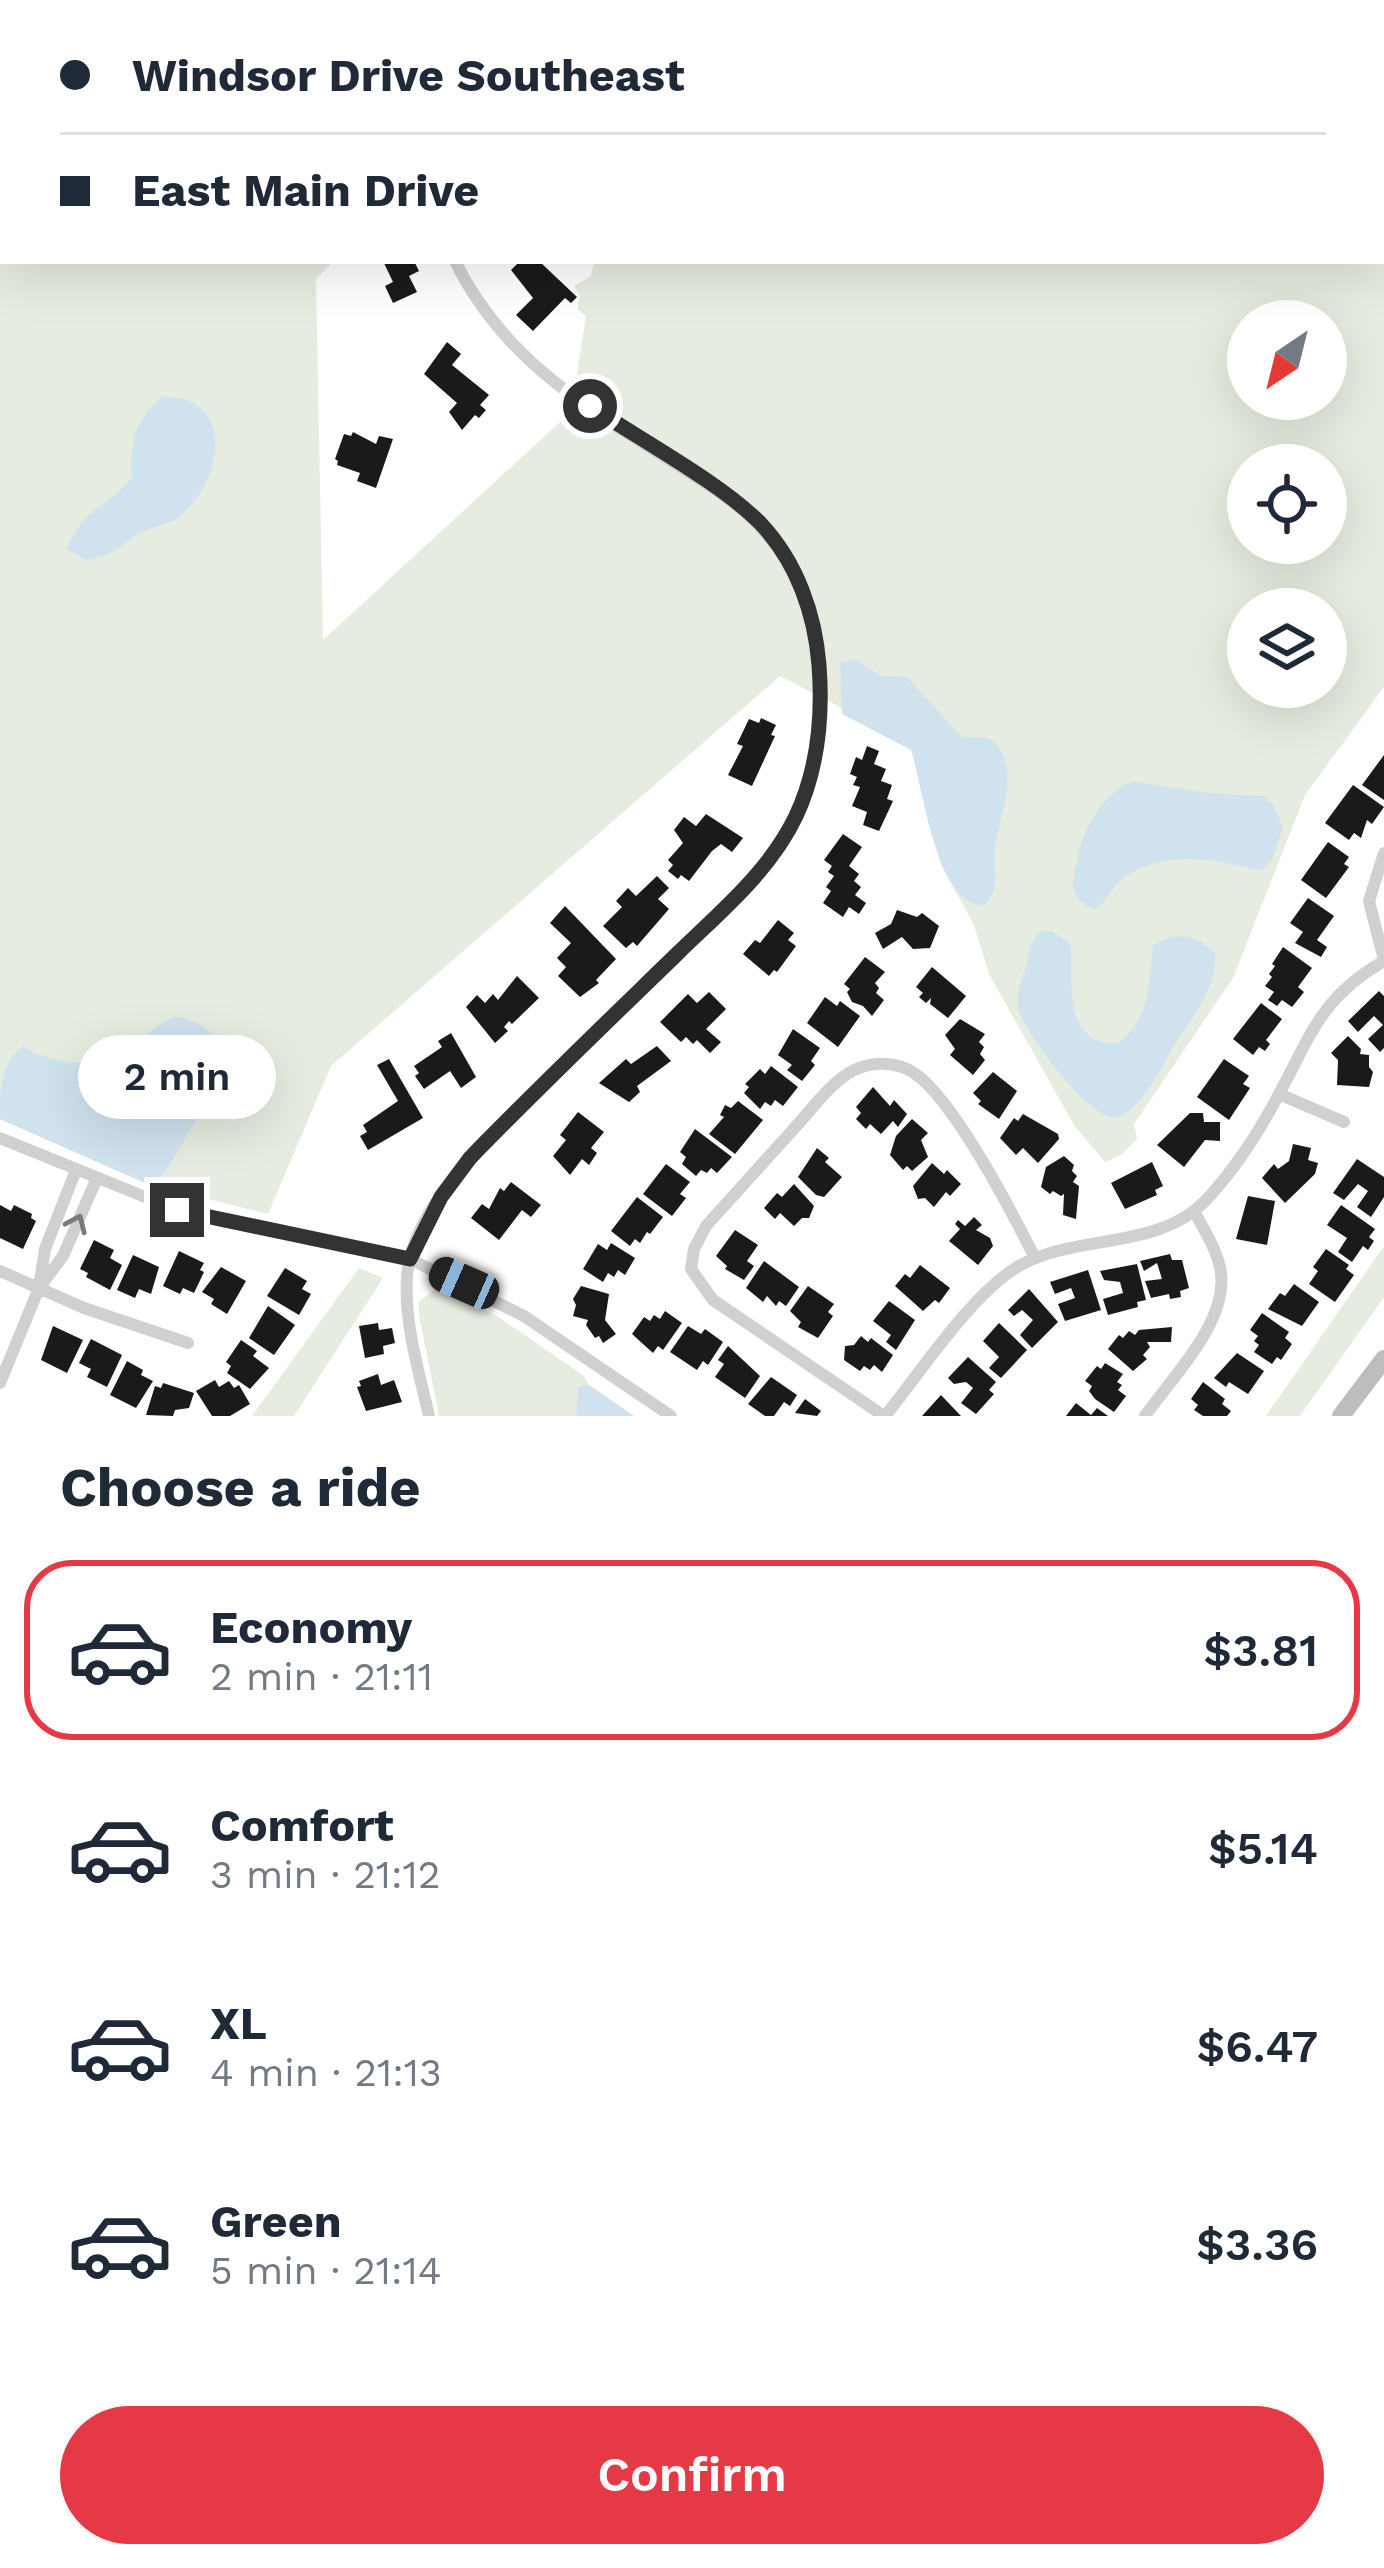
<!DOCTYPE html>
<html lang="en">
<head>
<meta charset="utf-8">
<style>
	:root { --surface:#fff; --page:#f2f2f3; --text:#1f2937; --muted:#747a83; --line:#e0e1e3; --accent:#e63946 }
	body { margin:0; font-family:"Work Sans",sans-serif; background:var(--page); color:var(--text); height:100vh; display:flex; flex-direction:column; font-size:45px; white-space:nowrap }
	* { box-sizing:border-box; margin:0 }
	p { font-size:39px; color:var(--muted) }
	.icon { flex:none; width:66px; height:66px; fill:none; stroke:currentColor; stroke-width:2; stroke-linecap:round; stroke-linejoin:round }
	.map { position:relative; height:1416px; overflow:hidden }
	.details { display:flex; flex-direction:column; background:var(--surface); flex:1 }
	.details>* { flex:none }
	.hud { position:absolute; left:0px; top:0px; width:1386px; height:264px; box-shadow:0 12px 48px #0002; display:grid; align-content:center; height:264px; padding:0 60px; background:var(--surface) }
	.needle { width:78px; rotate:215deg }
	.buttons { position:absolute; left:1227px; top:300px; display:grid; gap:24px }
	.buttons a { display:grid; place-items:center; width:120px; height:120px; border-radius:50%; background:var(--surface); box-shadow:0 12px 48px #0002; font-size:60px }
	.end { position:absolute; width:54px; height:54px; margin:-27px; border:15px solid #333; background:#fff; box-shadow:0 0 0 6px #fff }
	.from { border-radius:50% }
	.bubble { position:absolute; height:84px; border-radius:42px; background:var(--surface); box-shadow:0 12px 48px #0002; font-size:39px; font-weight:600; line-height:84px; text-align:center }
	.car { position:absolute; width:36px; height:72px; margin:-36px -18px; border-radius:15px; box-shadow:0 0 9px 3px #0007; background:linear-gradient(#222 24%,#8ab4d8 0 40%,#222 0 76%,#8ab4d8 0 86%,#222 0) }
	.hud b { display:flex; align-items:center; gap:42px; height:114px; font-size:45px }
	.hud b+b { border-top:3px solid var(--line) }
	.hud i { width:30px; height:30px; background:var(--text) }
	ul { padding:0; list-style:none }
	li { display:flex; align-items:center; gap:36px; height:180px; margin:0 24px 18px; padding:0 36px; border:6px solid transparent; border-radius:48px }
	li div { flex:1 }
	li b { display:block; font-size:45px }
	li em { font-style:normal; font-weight:600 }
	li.on { border-color:var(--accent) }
	li>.icon { width:108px; height:108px; stroke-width:1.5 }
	h2 { padding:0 60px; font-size:54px; line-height:144px }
	.action { display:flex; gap:24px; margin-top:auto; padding:24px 60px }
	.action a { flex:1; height:138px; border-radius:72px; background:var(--accent); color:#fff; font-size:48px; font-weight:600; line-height:138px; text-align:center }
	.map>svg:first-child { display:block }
	.green { fill:#e6ecdf; fill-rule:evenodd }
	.water { fill:#cfe2ee }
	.building { fill:#1a1a1a }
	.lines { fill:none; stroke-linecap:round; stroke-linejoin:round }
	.street { stroke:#d0d0d0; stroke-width:12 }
	.secondary { stroke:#bdbdbd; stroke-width:18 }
	.oneway { stroke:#7a7a7a }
	.route { stroke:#333; stroke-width:15 }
</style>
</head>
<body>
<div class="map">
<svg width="1384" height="1416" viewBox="0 0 1384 1416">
	<rect width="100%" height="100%" fill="#fff"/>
	<path class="green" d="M0,0H395V3H3V261H334L316,279L323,640L571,412L586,316L577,309L580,296L574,286L591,276L594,261H1383V3H689L691,0H1384V687L1305,795L1233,978L1134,1124L1137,1139L1121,1155L1105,1162L1074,1125L989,974L974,925L940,863L911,744L780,676L331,1066L268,1214L145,1183L0,1119ZM1248,321H1326V399H1248ZM1248,465H1326V543H1248ZM1248,609H1326V687H1248Z
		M1384,1246V1297L1300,1416H1266Z
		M359,1268L383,1278L294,1416H252Z
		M436,1288L497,1316L584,1376L588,1384L578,1389L576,1416H439L419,1315V1302Z"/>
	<path class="water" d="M1163,0H1384V86L1383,3H1159Z
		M163,396C176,398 189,398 199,407C233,435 208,494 180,516C168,526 150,526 137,535C112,551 119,553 87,560L66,549C86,504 107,509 132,477C130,440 134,421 163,396Z
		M857,660L880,676L907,677L962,737C975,740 986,733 997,745C1018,771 1002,813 996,840C990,864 1005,886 984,905C936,906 923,787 911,750L842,714L840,662Z
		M1132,781L1207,793L1265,796L1274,806L1283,828L1272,859L1261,871C1214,859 1172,849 1127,875C1111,885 1109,901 1094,910C1081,903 1073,898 1073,882C1079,839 1092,802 1132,781Z
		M1042,931H1051L1070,942C1074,976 1060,1046 1118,1043C1151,1018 1149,983 1153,946C1175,930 1198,934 1215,954C1217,989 1193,1016 1175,1044C1162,1066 1144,1106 1119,1117C1094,1127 1023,1031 1018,1008C1015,991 1023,979 1027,963C1030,949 1030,941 1042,931Z
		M174,1017C199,1018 216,1035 229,1055L219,1082L160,1180L145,1183L0,1119C0,1089 0,1065 23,1046C41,1060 86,1068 108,1060C130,1053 150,1026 174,1017Z
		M588,1384L634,1416H576L578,1388Z"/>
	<path class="building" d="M383,261H414L419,271L409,276L417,292L393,303L385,286L393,282Z
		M520,261H539L577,297L571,303L565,298L533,331L516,315L533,298L511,270Z
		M447,342L461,354L452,365L489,395L480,405L486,410L479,418L475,415L462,430L449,412L457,403L424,374Z
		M353,432L376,444L379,436L393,439L376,488L357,481L360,473L337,465L338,461L335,459L344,434L351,436Z
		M761,718L776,725L771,735L775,736L752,786L728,775L743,746L737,744L749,719L759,723Z
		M867,746L879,751L874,764L886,769L881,781L892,785L887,799L893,801L879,831L863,825L867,812L852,806L860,787L853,785L857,777L850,774L856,757L862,760Z
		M1384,755V800L1362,785Z
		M1353,785L1384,807L1372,824L1367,820L1361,838L1354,833L1349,840L1325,823Z
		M706,814L743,838L732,852L721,844L712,851L689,881L681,875L678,879L668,871L673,865L668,860L683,843L674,830L684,817L696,826Z
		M843,834L862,847L849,866L859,874L854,881L861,887L855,895L866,903L859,914L849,907L843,917L823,903L831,891L826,887L834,876L828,872L832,866L824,860Z
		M1328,842L1349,857L1344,864L1349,867L1326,898L1301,880Z
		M657,876L669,888L658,899L669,909L637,946L633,942L626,948L603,926L622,907L616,901L628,888L636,896Z
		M1308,898L1334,916L1317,940L1327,947L1321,957L1295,943L1303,932L1290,923Z
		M565,906L616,959L596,980L599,983L580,997L558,976L566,967L557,958L571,943L550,923Z
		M897,910L917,917L922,913L939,926L930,948L913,949L902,937L883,949L875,933L891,924Z
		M778,920L794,933L788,940L796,946L777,972L774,970L769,976L743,954L755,940L760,943Z
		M1283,947L1312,968L1298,987L1304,992L1292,1007L1282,1000L1277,1006L1268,1000L1274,992L1265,986L1272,977L1269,974L1275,966L1272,964Z
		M865,957L885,972L875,983L879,988L876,993L884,1000L872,1016L863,1006L852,1002L847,992L850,989L844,984Z
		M932,967L966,996L948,1018L930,1004L931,998L926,1003L919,997L923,993L916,987Z
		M517,976L539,998L512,1024L509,1021L504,1027L508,1031L495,1043L466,1007L477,995L485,1003L493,994L498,1000Z
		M1379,991L1384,996V1048L1380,1052L1368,1039L1383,1025L1374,1016L1358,1032L1348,1021Z
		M709,992L726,1009L706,1029L721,1042L710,1053L697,1040L693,1044L686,1037L681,1042L660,1022L688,994L697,1003Z
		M825,997L837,1006L840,1001L860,1016L838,1047L807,1023Z
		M1261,1003L1282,1019L1266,1040L1270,1044L1265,1051L1259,1047L1253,1055L1233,1039Z
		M960,1019L985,1034L979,1042L984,1047L980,1054L985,1060L973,1075L950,1055L955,1049L945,1035Z
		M793,1029L820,1048L811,1061L815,1065L802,1081L787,1070L792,1065L778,1055Z
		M451,1033L476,1077L461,1088L450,1071L424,1089L415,1076L419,1073L414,1066L442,1047L438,1041Z
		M1348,1036L1361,1049L1360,1054L1369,1055V1067L1373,1072L1369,1087L1337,1085L1338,1060L1331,1053Z
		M657,1046L671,1061L637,1086L640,1092L629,1102L599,1083L626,1059L631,1064Z
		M389,1059L423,1118L368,1150L360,1136L367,1132L363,1125L398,1101L377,1065Z
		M1224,1059L1249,1076L1243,1084L1250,1088L1229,1120L1197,1097Z
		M771,1066L798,1087L783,1106L775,1100L771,1106L765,1102L760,1109L744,1093L749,1087L745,1084L760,1069L765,1074Z
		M993,1072L1017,1091L999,1119L978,1104L981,1101L973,1093Z
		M873,1087L890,1106L894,1100L907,1114L898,1127L893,1121L881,1134L870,1124L866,1129L856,1119L861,1113L856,1107Z
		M738,1101L763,1120L735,1154L709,1134L724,1117L720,1115L725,1105L731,1108Z
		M578,1112L604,1132L591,1148L597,1153L589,1165L582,1159L570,1175L553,1156L566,1140L560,1135Z
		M1190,1113H1203L1204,1122H1220V1141L1205,1140L1184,1167L1157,1145Z
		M1023,1114L1058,1134L1059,1139L1038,1163L1023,1148L1016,1155L1000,1138L1014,1118L1018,1121Z
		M912,1119L928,1133L921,1140L928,1157L912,1171L907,1166L903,1170L890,1155L896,1136Z
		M695,1129L732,1157L717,1173L711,1168L707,1173L701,1170L696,1176L682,1164L686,1157L680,1152Z
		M1293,1144L1311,1148L1308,1160L1318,1163L1315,1174L1285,1203L1262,1178L1274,1164L1278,1169L1289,1161Z
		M817,1148L829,1158L825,1162L842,1177L824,1197L816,1195L798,1177Z
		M1064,1156L1074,1165L1072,1171L1077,1176L1073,1182L1079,1186L1076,1219L1063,1215L1064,1194L1061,1196L1053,1191L1050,1194L1041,1187L1046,1167Z
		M1357,1159L1384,1177V1197L1371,1217L1357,1207L1368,1191L1358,1184L1344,1200L1333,1193Z
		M1152,1162L1163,1186L1155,1190L1157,1195L1125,1209L1111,1183Z
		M932,1163L944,1174L947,1170L961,1184L950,1196L946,1192L934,1207L925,1198L918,1199L913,1186Z
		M666,1164L690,1182L680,1194L686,1198L672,1216L643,1194Z
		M511,1182L541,1205L531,1217L522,1210L499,1240L471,1218L482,1204L489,1209L500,1188L504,1191Z
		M794,1184L814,1206L809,1218H802L794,1226L780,1213L775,1219L764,1208L777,1193L782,1197Z
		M1248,1196L1275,1201L1267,1245L1236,1239Z
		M637,1197L663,1217L650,1234L647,1232L640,1243L635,1239L630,1246L611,1231Z
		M0,1205L11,1211L14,1205L32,1214L31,1218L36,1221L23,1249L0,1238Z
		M1341,1205L1375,1229L1369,1237L1374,1241L1368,1250L1363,1246L1352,1262L1338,1252L1347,1238L1327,1225Z
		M974,1217L982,1225L976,1230L990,1238L993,1246L978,1265L949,1241L960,1229L955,1224L958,1220L965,1226Z
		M735,1230L758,1245L747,1261L754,1266L744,1280L725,1269L727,1266L716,1256Z
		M94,1240L114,1250L110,1258L122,1265L110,1290L86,1277L88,1273L80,1269Z
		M611,1243L635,1258L625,1275L618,1270L614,1277L608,1273L603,1282L583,1269L598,1244L607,1250Z
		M1326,1249L1349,1265L1346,1269L1354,1275L1335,1302L1309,1284L1318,1271L1313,1267Z
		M179,1251L204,1263L200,1270L204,1272L194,1293L183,1288L180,1294L163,1286Z
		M1170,1254L1172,1260H1182L1189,1288L1180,1291L1181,1297L1170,1299L1169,1294L1151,1298L1145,1281L1162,1279L1157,1263L1144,1271L1140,1261Z
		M133,1255L159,1267L151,1294L139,1289L135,1298L117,1290Z
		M764,1261L799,1287L786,1306L779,1301L776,1306L767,1296L763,1302L746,1288Z
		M1137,1264L1146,1300L1137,1302L1138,1307L1108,1315L1103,1299L1123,1293L1120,1282L1104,1280L1100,1271Z
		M920,1265L950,1288L939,1303L935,1300L923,1311L895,1286L905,1274L910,1278Z
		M221,1267L246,1281L227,1314L211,1304L214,1299L202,1292Z
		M285,1268L307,1281L302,1289L311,1294L299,1315L267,1296Z
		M1088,1270L1101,1310L1065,1321L1058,1304L1075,1298L1071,1288L1055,1294L1050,1282Z
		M1294,1284L1319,1302L1302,1326L1268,1309L1280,1293L1285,1296Z
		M581,1286L609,1294L605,1320L616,1334L603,1343L599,1336L595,1338L586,1325L588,1320L573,1316L576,1305L573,1299Z
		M808,1286L834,1304L828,1312L833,1316L818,1338L798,1327L801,1322L790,1311Z
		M1029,1289L1058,1322L1032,1348L1020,1335L1033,1320L1022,1310L1014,1316L1008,1310Z
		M889,1301L915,1320L896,1350L886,1342L891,1335L873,1321Z
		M268,1306L295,1325L274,1355L249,1338Z
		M665,1311L682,1323L663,1350L658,1346L653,1353L632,1334L644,1317L650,1321L654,1315L660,1319Z
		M1262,1313L1289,1332L1285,1338L1292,1344L1281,1360L1277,1357L1272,1364L1254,1352L1259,1345L1254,1341L1258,1336L1250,1330Z
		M378,1323L379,1330L392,1328L395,1343L383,1346L384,1354L365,1358L359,1326Z
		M999,1323L1027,1350L1001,1378L989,1368L999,1357L983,1341Z
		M53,1326L83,1340L67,1373L41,1360Z
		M688,1326L701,1334L705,1329L723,1342L708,1365L703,1361L697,1370L670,1352Z
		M1172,1327L1171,1342H1147L1150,1347L1143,1355L1147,1359L1133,1371L1108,1349L1119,1335L1123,1338L1129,1331L1135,1335L1139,1330Z
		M861,1336L868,1342L871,1338L893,1355L882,1372L874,1365L870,1370L864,1366L860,1371L844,1360L845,1346L854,1345Z
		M91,1339L122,1355L107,1387L87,1377L91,1369L79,1363Z
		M241,1340L257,1351L253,1356L269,1368L250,1389L227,1373L231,1366L226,1362Z
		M728,1346L760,1376L745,1398L715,1377L724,1364L718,1360Z
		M1237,1353L1264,1371L1248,1394L1229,1382L1226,1387L1214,1378Z
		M968,1357L996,1382L989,1390L994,1394L976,1414L961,1403L973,1388L966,1382L954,1384L948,1378Z
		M127,1361L143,1370L141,1375L153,1381L136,1408L110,1395Z
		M1105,1363L1123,1374L1117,1382L1122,1385L1118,1390L1126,1396L1114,1412L1095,1399L1089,1391L1092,1386L1085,1381L1097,1366L1101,1369Z
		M378,1374L381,1385L394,1380L402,1402L366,1411L357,1387L361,1386L359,1381Z
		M771,1377L797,1395L790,1406L784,1402L774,1416H765L748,1404Z
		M215,1380L219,1387L229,1381L234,1388L239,1385L250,1404L230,1416H212L196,1391Z
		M1203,1382L1225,1399L1222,1404L1231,1411L1227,1416H1203L1194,1410L1198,1405L1191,1399Z
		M163,1383L194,1393L189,1408L175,1410L173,1416L146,1415L155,1386L161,1388Z
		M941,1395L961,1416H922Z
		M805,1399L821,1411L817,1416L795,1413Z
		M1076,1403L1091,1415L1097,1408L1108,1416H1066Z"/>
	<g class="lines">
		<path class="street" d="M506,3L509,0
			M1384,853L1369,901L1384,960
			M1279,1094L1344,1122
			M0,1138L177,1210L410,1259L524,1316L671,1416
			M76,1170L45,1249L39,1288L63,1256L97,1178
			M0,1271L84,1308L188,1343
			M0,1383L39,1288
			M429,1416C419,1372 404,1323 407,1277C411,1217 466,1162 506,1122C562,1066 619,1011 676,955C718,914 768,873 795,818C820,768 823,712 818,657C812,587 776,531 719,492C616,422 512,377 455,261
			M884,1416L713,1300L691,1269L694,1249L706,1226C737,1192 768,1157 799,1123C815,1105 831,1083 852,1071C871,1061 896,1061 914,1073C953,1098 1013,1214 1035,1258
			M885,1416C920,1373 972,1293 1019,1266C1076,1233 1158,1251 1206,1200C1235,1169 1259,1132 1279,1094C1311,1035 1321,997 1384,961
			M1145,1416C1172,1377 1227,1324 1221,1273C1218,1251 1204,1230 1194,1211"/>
		<path class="secondary" d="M1341,1416L1384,1359"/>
	</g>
	<defs><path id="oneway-chevron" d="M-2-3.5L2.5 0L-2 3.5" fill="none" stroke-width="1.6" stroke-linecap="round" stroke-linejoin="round" transform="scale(3)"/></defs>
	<use class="oneway" href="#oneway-chevron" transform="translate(77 1223) rotate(-66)"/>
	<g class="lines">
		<path class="route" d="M177,1210L410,1259L441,1197L470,1158C538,1088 608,1021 678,953C720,912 770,871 796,816C818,769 823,717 819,665C815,614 797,563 762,525C723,484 639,439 590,406"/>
	</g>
</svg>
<div class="buttons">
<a><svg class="needle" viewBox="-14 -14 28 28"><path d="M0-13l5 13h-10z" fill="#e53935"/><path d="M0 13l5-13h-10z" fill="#747a83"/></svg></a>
<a><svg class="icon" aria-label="locate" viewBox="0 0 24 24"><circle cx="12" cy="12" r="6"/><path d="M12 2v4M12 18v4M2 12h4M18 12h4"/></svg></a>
<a><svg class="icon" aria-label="layers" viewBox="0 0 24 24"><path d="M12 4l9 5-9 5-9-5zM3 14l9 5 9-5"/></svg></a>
</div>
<i class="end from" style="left:590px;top:406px"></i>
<i class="end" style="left:177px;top:1210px"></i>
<div class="bubble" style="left:78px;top:1035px;width:198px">2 min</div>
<i class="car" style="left:464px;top:1283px;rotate:294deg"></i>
<div class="hud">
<b><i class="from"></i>Windsor Drive Southeast</b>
<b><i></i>East Main Drive</b>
</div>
</div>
<section class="details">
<h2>Choose a ride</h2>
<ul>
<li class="on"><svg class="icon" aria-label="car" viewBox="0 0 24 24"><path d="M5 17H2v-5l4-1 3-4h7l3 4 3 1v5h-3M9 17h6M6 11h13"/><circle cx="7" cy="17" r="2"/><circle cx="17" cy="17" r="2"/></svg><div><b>Economy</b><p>2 min · 21:11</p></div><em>$3.81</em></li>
<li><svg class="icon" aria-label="car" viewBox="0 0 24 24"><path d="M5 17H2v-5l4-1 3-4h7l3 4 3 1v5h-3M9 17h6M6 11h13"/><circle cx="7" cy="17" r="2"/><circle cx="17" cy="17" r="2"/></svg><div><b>Comfort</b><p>3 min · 21:12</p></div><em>$5.14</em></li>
<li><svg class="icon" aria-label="car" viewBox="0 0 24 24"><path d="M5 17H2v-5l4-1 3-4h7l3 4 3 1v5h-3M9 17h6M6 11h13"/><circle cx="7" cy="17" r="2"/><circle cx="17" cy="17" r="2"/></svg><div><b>XL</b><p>4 min · 21:13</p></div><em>$6.47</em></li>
<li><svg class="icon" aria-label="car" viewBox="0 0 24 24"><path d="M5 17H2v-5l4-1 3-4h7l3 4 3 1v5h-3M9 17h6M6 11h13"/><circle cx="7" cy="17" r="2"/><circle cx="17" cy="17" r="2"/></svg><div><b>Green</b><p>5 min · 21:14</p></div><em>$3.36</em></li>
</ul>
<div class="action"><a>Confirm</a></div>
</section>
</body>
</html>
